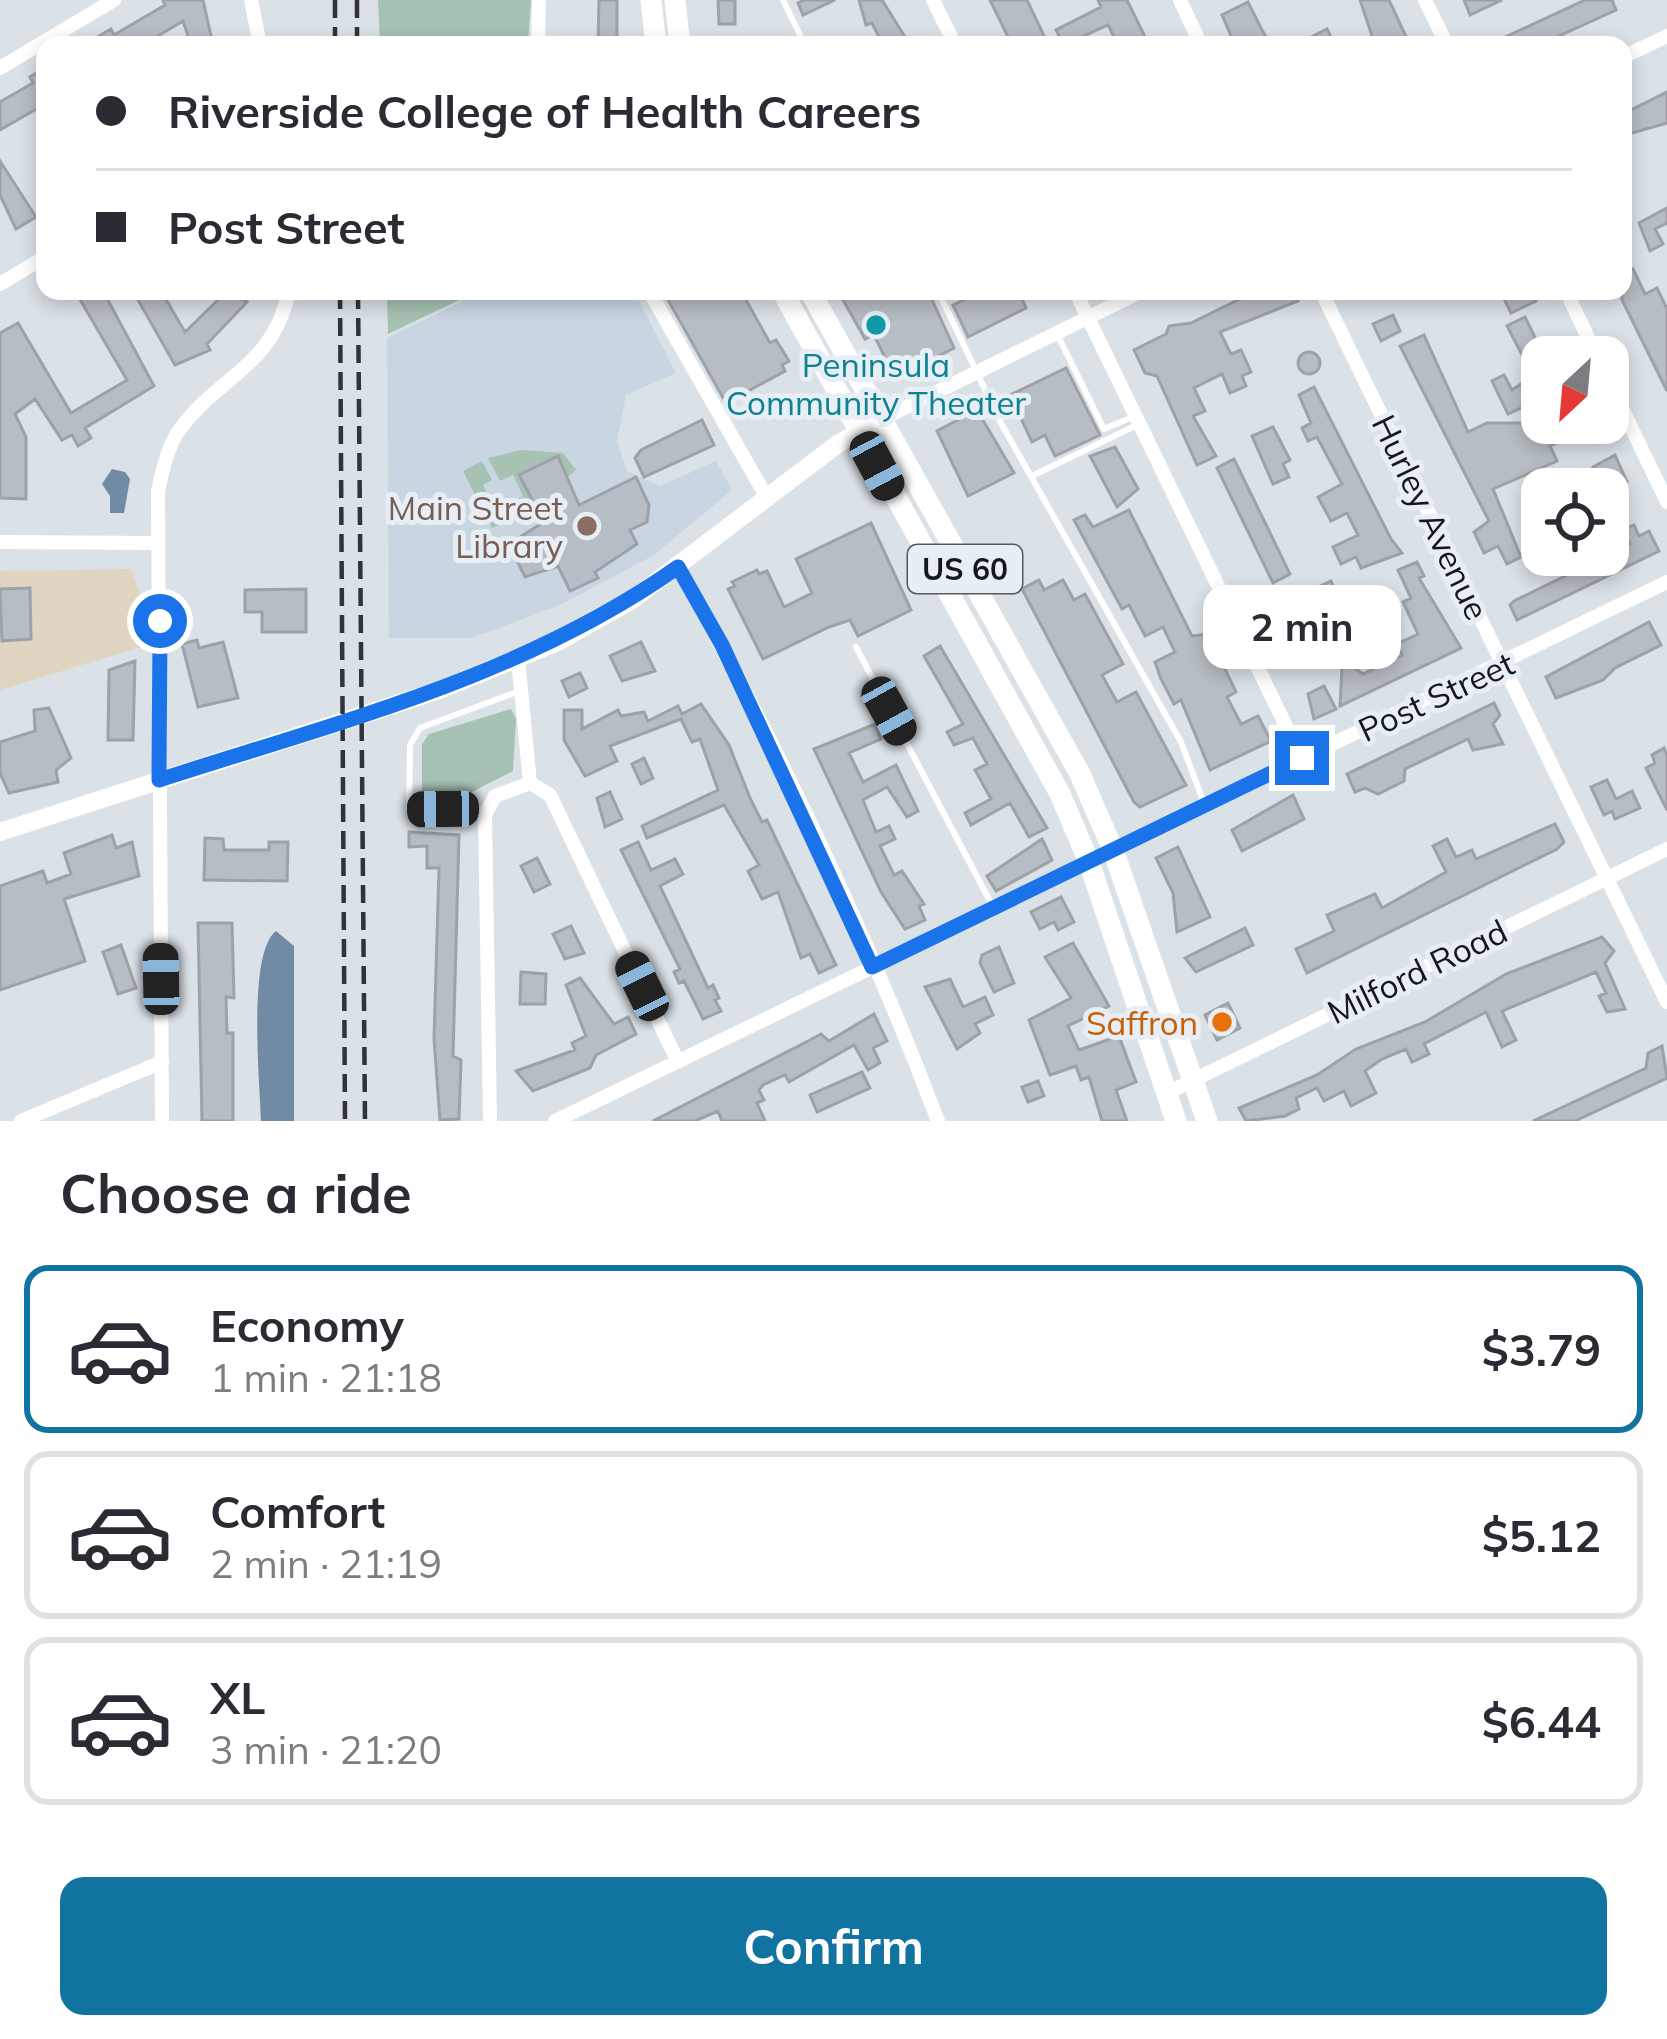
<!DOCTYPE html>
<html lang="en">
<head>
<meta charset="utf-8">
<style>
	:root { --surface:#fff; --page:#f7f7f7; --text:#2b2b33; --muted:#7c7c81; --line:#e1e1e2; --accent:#1173a0 }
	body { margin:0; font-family:Mulish,sans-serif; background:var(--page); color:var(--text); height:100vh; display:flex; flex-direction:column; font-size:45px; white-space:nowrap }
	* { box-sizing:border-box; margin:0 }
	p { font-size:39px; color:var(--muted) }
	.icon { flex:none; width:66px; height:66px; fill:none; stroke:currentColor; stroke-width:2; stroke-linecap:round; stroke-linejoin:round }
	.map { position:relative; height:1121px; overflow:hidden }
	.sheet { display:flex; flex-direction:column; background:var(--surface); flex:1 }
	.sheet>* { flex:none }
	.banner { position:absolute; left:36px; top:36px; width:1596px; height:264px; border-radius:24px; box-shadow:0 6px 18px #0003; display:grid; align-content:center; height:264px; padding:0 60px; background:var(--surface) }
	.needle { width:78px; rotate:206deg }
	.fabs { position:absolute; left:1521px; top:336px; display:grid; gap:24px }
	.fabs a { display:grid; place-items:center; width:108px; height:108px; border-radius:24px; background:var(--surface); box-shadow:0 6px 18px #0003; font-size:60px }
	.end { position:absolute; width:54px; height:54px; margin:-27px; border:15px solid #1a73e8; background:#fff; box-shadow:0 0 0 6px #fff }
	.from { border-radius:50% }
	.bubble { position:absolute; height:84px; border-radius:24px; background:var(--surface); box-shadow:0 6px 18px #0003; font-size:39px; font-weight:700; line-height:84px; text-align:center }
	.car { position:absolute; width:36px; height:72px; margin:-36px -18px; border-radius:15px; box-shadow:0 0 9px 3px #0007; background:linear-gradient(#222 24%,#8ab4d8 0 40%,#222 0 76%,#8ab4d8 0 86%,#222 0) }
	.banner b { display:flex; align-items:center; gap:42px; height:114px; font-size:45px }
	.banner b+b { border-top:3px solid var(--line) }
	.banner i { width:30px; height:30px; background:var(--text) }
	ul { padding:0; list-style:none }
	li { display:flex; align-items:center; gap:36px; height:168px; margin:0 24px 18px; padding:0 36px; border:6px solid var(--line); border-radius:24px }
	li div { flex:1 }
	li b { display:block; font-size:45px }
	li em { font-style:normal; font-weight:700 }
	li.active { border-color:var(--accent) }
	li>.icon { width:108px; height:108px; stroke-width:1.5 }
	h2 { padding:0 60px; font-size:54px; line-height:144px }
	.action { display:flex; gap:24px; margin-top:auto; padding:24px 60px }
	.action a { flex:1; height:138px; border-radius:24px; background:var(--accent); color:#fff; font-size:48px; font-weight:700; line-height:138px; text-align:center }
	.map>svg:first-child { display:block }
	.built { fill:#cad5e2 }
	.education { fill:#dfd5c0 }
	.green { fill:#a6c2b2 }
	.water { fill:#728ba4 }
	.building { fill:#b7bdc4; stroke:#9da2a9; stroke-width:3 }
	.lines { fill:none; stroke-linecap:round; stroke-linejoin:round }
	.service { stroke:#fff; stroke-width:6 }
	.minor { stroke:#fff; stroke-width:14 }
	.secondary { stroke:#fff; stroke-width:18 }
	.primary { stroke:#fff; stroke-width:21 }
	.rail { stroke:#313437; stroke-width:4.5; stroke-dasharray:18 9; stroke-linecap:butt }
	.route { stroke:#1a73e8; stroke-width:15 }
	.culture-dot { fill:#0f9aa8; stroke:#e8eef5; stroke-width:4.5 }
	.education-dot { fill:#8d6e63; stroke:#e8eef5; stroke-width:4.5 }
	.food-dot { fill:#e8710a; stroke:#e8eef5; stroke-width:4.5 }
	.labels { text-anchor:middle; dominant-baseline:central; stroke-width:10; stroke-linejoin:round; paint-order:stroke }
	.shield { fill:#e8eef5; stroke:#54585c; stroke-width:3 }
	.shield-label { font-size:30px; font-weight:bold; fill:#15171a }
	.culture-label { font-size:33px; fill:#0d838f; stroke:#e8eef5 }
	.education-label { font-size:33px; fill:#785e54; stroke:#e8eef5; text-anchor:end }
	.street-label { font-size:33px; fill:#15171a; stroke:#e8eef5 }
	.food-label { font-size:33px; fill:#c56008; stroke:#e8eef5; text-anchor:end }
</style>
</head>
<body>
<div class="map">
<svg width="1667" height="1121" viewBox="0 0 1667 1121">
	<rect width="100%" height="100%" fill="#dae1e7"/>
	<path class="built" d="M484,291H634L676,373L626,395L617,441L627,471L660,486L716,461L732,490L654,555L562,604L472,638H389L387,338Z"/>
	<path class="education" d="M131,569L141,597L144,646L0,690V571Z"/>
	<path class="green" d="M378,0H531L528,45H380Z
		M387,291H478L388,334Z
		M521,450L563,453L576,470L568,477L557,457L520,476L537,507L519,516L512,503L523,496L513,475L500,481L488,458Z
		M482,461L492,480L483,485L497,512L506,508L511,519L492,528L463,471Z
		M511,709L516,719L513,771L462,797L422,796V744L429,734Z"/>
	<path class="water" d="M112,469L125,472L130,479L124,513H110V496L102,484Z
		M276,931L294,946V1121H261C260,1083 247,953 276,931Z"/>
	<path class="building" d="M163,0H203L213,45H191L183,21L143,45H97L103,42L99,36L111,29L114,35L165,5Z
		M599,0H617V44H598Z
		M718,0H735V24H719Z
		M804,0H835L803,15L798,3Z
		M859,0H882L905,37L903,45H883L872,23L866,25Z
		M990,0H1027L1045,38L1012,45Z
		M1098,0H1127L1149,45H1118L1108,25L1064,45L1056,30L1101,7Z
		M1360,0H1389L1410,45L1374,42Z
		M1464,0H1502L1470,15Z
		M1585,0H1612L1616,10L1539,45H1488Z
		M1248,2L1262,30L1271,45H1235L1222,15Z
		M1327,29L1335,45H1295Z
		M41,70L45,104L0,130V102L33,83L30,77Z
		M1667,92V123L1629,134L1623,114Z
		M0,161L36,217L16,229L0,195Z
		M1667,208V223L1655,229L1663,244L1650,251L1639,223Z
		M1633,269L1645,294L1657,288L1667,309V391L1622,300L1623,274Z
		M75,291H103L154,386L85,428L91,438L78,446L72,435L62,440L35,399L15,414L26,437V499L0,498V333L18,323L71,413L127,380Z
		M133,291L164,296L185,332L227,291L247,302L207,344L210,350L175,365Z
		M663,291H741L770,343L776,340L789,361L782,365L785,371L726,403Z
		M838,291H928L954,348L895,378L874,335L865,339Z
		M984,291H1019L1026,308L968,337L953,305Z
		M1256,291H1293L1298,301L1220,332L1231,354L1241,350L1251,372L1242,376L1246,386L1230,393L1222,374L1194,388L1205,411L1193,416L1216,456L1197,465L1157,376L1145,373L1134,350L1166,334L1169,326L1191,323Z
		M1515,291H1532L1536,301L1511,313L1503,297Z
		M1393,315L1400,331L1381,341L1373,324Z
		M1525,317L1542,352V398L1508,414L1492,381L1504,375L1512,390L1533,376L1507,326Z
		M1424,335L1468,432L1487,423H1526L1533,437L1561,423H1600L1550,446L1557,461L1493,489L1521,557L1507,564L1498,546L1484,553L1474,532L1489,521L1400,346Z
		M1298 363a11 11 0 1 1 22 0a11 11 0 1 1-22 0Z
		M1066,368L1100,435L1055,456L1045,435L1032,442L1010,395Z
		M1314,387L1391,539L1402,553L1361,568L1356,557L1341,564L1333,547L1358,535L1347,513L1331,521L1318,497L1342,484L1317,437L1308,441L1302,428L1311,423L1299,395Z
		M977,410L1014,473L968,496L937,431Z
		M702,420L714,445L644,477L635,458L641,450Z
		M1273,427L1290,460L1283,464L1289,477L1273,484L1252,436Z
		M1115,447L1138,489L1117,507L1090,456Z
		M1615,455L1627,482L1614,495L1622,511L1608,518V489H1598L1593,467Z
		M558,456L579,505L636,477L649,505L647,522L630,530L637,544L595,572L598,578L570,591L558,566L525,577L509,544L544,522L519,475Z
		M1234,459L1290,574L1273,583L1217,468Z
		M1129,510L1192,636L1208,634L1236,692L1227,697L1241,724L1258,716L1271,741L1210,770L1181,700L1174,704L1161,679L1155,662L1175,652L1163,627L1145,636L1129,605L1122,609L1074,520L1085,515L1093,527Z
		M871,523L911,610L858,636L850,620L829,627L763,659L728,589L735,586L732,582L757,570L759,574L767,571L784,607L812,593L796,559Z
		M1634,525L1639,536L1649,531L1659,551L1517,620L1510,605L1514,601L1630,544L1623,530Z
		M1417,562L1424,576L1419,578L1461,648L1340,706L1342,668L1350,665L1363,674L1402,655L1397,644L1418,634L1403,602L1411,598L1398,570Z
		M1039,580L1044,590L1063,580L1074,600L1085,594L1123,664L1102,675L1117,702L1136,692L1186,785L1140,807L1134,802L1022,589Z
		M1331,581L1341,603L1326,610L1316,588Z
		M30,588L31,639L2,641L0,589Z
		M306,589V632H262V612H245V590Z
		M1280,592L1293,621L1311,610L1306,626L1322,655L1309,661L1302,646L1286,650L1263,600Z
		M1649,622L1661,645L1615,668L1603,680L1556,698L1546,677Z
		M197,640L199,648L223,642L238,698L198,707L182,644Z
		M641,642L655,671L622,681L610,656Z
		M940,646L1047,828L1029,837L1010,803L971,825L965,813L991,799L975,770L987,764L973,738L954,745L947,732L963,724L924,656Z
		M135,661L133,740H108L109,670Z
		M580,673L587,688L569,697L562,681Z
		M1324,686L1336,709L1314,719L1308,694Z
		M1494,703L1500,715L1493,724L1503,744L1473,750L1468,739L1405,769L1404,781L1378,794L1365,788L1355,792L1347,774Z
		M701,704L729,745L750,798L762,822L767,820L836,965L819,973L810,954L801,958L778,892L762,899L748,871L759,865L724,805L647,838L642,826L718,790L700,739L692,742L681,719L610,746L617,761L585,776L564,740V710H582V729L618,710L621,716L644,712L648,721L678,706L682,714Z
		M49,708L71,758L56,770L58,782L9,793L0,773V742L35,731L34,710Z
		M875,724L881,739L849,753L863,782L896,765L918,811L907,817L887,787L863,800L876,832L889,826L895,839L880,846L894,875L902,871L924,904L919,906L925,920L905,929L881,892L814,749Z
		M1664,748L1667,755V810L1646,768L1655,763L1652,755Z
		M644,758L653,778L641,784L632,764Z
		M1607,780L1616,799L1632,791L1640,808L1615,819L1612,811L1604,815L1591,787Z
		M610,792L622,819L605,827L597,798Z
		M1293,795L1304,819L1242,851L1232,830Z
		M1555,824L1564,842L1557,849L1307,973L1296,949L1334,931L1327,915L1375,894L1382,908L1446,872L1433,846L1447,839L1456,857L1472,850L1476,859Z
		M409,832L459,835L453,1056L461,1060L459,1119L440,1120L434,1039L439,868H427V846L409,847Z
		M112,835L116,848L132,842L139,876L64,899L85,961L0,990V886L43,871L47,883L71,874L64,853Z
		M205,838L223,839L224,850H269V842H288L287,881L204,880Z
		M1042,839L1052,860L996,891L987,876Z
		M638,842L651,870L675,859L683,874L660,886L708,988L713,985L719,998L715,1000L721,1011L703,1019L684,981L679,983L674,972L680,969L621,850Z
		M1178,847L1210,917L1177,932L1173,893L1156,858Z
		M537,858L550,884L534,892L521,866Z
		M1061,897L1074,922L1058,930L1054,922L1040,929L1031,912Z
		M198,923H232L234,998L226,997L227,1033H233V1121H202Z
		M571,926L584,953L565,959L553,934Z
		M1245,928L1253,945L1196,972L1185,958Z
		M1602,937L1614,951L1605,963L1625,1009L1607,1012L1599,996L1606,993L1596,972L1502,1011L1516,1040L1502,1047L1486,1012L1424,1044L1429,1054L1412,1062L1406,1049L1382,1059L1365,1071L1376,1093L1351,1106L1344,1091L1324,1101L1317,1088L1296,1098L1299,1109L1285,1116L1246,1121L1239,1108L1317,1075L1356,1049L1425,1022L1506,974Z
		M1073,943L1109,1006L1068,1026L1079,1050L1119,1036L1136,1082L1116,1090L1127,1121H1102L1089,1077L1081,1080L1076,1066L1050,1075L1029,1020L1071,998L1045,957Z
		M121,945L136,988L118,994L103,952Z
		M999,947L1014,983L994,992L980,963L982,955Z
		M521,972L546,974L545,1004H520Z
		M580,978L614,1024L628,1017L636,1034L596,1055L590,1068L533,1091L516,1071L575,1050L572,1043L586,1036L566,985Z
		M950,979L963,1007L985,997L993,1015L975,1024L980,1033L957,1049L925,987Z
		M1228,1003L1240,1028L1217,1040L1205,1015Z
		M874,1014L887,1041L873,1048L880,1063L868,1070L854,1045L789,1082L785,1075L763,1085L759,1090L764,1100L757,1103L765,1121H722L718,1111L695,1121H653L810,1040L821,1034L829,1041Z
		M1662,1046L1667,1078L1575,1121H1533L1646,1068L1648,1053Z
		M862,1072L870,1088L817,1112L810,1095Z
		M1038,1081L1044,1096L1028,1102L1022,1087Z"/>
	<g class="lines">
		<path class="service" d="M783,0L805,45
			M938,291L1002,425L1181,742L1204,803
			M1058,336L1104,429L1135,416
			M1032,476L1137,425
			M856,647L992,905
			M482,813L409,810L410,745L420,728L522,690"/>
		<path class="minor" d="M251,0L260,45
			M933,0L955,45
			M1180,0L1201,45
			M1425,0L1447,45
			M538,45L539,0
			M1623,57L1667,36
			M0,68L114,0
			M0,284L45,257
			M649,291L767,498
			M1075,291L1302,759
			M1321,291L1667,1002
			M1566,291L1597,357
			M1608,379L1667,502
			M882,419L1142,291
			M0,542L157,543
			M678,567C776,742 867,934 938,1121
			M518,659L530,783
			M530,783L550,795L678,1062
			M1167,1093L1667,849
			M21,1121L162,1062
			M162,1121L158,491C163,470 167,447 180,429C221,374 273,367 289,291
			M490,1121L485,815L495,796L530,783
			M555,1121L1667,582"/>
		<path class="secondary" d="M0,832L437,691L558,642L632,600L839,443L882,419"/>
		<path class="primary" d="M651,0L656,45
			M675,0L680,45
			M782,291L1060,794L1089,862L1176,1121
			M810,291L1080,774L1113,850L1207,1121"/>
		<path class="rail" d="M335,0V45
			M357,0V45
			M340,291L345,1121
			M358,291L365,1121"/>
	</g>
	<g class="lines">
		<path class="route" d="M160,621L159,780C338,722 522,677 678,567L722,645L872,967L1302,758"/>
	</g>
	<circle class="culture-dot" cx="876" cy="325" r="12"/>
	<circle class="education-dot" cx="587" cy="526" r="12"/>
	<circle class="food-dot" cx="1222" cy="1022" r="12"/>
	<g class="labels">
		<rect class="shield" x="908" y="545" width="114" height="48" rx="9"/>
		<g class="shield-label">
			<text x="965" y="569">US 60</text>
		</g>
		<g class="culture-label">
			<text x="876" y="364">Peninsula<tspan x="876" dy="38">Community Theater</tspan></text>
		</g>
		<g class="education-label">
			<text x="563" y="507">Main Street<tspan x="563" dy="38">Library</tspan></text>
		</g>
		<g class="street-label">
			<text transform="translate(1431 517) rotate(64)">Hurley Avenue</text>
			<text transform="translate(1436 696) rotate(-25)">Post Street</text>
			<text transform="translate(1417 971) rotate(-26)">Milford Road</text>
		</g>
		<g class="food-label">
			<text x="1198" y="1022">Saffron</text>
		</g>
	</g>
</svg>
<div class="fabs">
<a><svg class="needle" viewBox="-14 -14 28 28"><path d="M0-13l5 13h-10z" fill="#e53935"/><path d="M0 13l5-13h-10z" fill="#7c7c81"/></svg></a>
<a><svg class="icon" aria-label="locate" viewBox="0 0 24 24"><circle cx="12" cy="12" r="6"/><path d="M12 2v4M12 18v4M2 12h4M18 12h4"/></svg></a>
</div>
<i class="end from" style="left:160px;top:621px"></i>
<i class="end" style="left:1302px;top:758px"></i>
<div class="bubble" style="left:1203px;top:585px;width:198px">2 min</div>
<i class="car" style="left:877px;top:466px;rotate:152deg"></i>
<i class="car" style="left:889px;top:711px;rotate:151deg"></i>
<i class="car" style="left:443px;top:809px;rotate:269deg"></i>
<i class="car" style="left:161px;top:979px;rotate:359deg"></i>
<i class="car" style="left:642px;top:986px;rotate:334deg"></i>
<div class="banner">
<b><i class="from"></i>Riverside College of Health Careers</b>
<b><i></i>Post Street</b>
</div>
</div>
<section class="sheet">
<h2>Choose a ride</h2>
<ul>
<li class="active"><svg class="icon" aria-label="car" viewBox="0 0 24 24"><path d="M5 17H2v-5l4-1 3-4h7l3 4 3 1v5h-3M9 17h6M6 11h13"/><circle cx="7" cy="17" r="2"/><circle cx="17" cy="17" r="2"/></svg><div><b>Economy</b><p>1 min · 21:18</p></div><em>$3.79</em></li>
<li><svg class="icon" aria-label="car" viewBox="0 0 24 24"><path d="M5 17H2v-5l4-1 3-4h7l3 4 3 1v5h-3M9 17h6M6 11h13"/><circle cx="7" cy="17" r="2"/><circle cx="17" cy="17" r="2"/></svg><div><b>Comfort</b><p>2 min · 21:19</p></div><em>$5.12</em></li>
<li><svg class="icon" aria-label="car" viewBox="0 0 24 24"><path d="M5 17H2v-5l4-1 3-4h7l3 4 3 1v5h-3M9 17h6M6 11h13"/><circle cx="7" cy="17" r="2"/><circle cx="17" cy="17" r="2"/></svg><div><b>XL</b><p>3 min · 21:20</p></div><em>$6.44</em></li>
</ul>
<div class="action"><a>Confirm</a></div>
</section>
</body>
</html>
